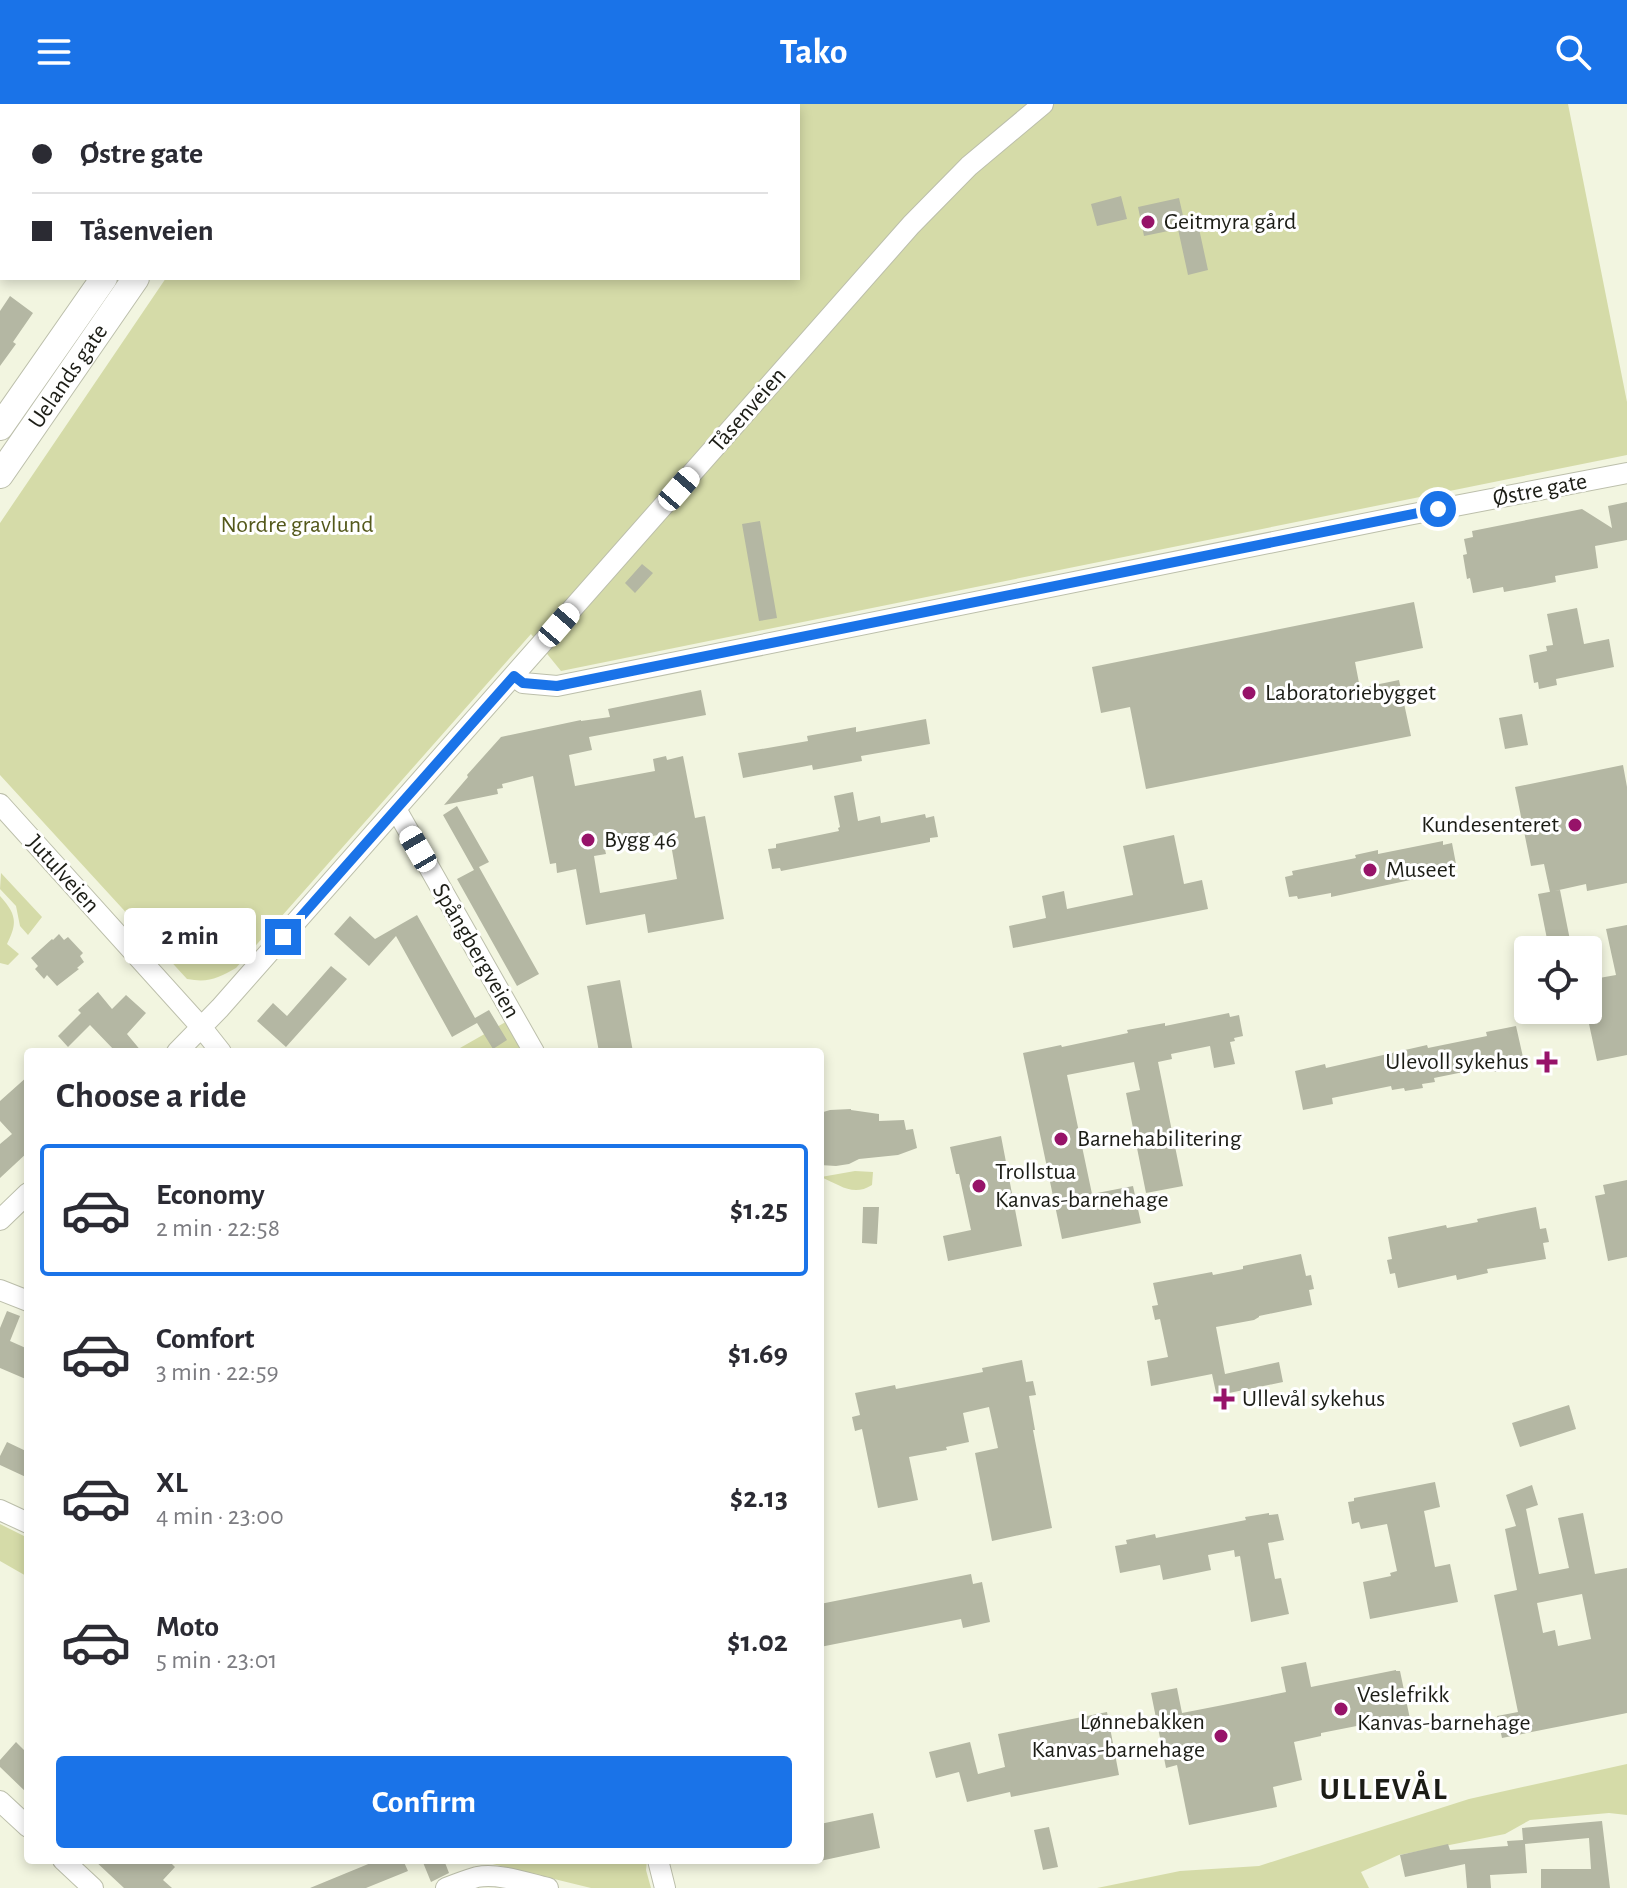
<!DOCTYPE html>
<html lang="en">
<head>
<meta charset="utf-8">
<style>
	:root { --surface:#fff; --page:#f7f7f7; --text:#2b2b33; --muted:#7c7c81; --line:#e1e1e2; --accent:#1a73e8 }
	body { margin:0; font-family:"Alegreya Sans",sans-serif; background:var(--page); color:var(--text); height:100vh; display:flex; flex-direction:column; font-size:30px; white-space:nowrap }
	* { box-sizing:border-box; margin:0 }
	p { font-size:26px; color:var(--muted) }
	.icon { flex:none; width:44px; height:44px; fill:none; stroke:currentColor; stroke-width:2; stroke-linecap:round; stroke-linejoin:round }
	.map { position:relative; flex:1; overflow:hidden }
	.panel { position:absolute; left:24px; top:944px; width:800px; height:816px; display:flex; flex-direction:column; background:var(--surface); border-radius:8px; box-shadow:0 4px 12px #0003 }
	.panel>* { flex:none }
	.guide { position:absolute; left:0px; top:0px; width:800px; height:176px; box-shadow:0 4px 12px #0003; display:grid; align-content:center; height:176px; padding:0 32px; background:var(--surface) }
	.tools { position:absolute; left:1514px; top:832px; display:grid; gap:16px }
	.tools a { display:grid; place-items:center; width:88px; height:88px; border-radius:8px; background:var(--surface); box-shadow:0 4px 12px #0003; font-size:40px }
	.end { position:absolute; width:36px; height:36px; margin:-18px; border:10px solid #1a73e8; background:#fff; box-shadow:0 0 0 4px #fff }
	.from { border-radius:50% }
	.bubble { position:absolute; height:56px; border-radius:8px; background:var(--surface); box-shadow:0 4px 12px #0003; font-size:26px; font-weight:700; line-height:56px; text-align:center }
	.car { position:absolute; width:24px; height:48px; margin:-24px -12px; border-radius:10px; box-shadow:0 0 6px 2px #0007; background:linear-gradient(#fff 24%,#345 0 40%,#fff 0 76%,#345 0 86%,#fff 0) }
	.guide b { display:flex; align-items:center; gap:28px; height:76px; font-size:30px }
	.guide b+b { border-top:2px solid var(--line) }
	.guide i { width:20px; height:20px; background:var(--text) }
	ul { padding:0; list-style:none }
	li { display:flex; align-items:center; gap:24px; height:132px; margin:0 16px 12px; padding:0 16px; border:4px solid transparent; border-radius:8px }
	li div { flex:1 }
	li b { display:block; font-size:30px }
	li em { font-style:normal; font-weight:700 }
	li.current { border-color:var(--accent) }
	li>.icon { width:72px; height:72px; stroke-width:1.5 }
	h2 { padding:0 32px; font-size:36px; line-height:96px }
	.cta { display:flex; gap:16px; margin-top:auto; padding:16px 32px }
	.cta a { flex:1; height:92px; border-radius:8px; background:var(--accent); color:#fff; font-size:32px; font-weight:700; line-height:92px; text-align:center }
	header { display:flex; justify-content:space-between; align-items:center; height:104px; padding:0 32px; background:var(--accent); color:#fff; font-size:36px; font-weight:700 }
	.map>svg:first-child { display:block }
	.green { fill:#d5dba8 }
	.building { fill:#b4b7a3; fill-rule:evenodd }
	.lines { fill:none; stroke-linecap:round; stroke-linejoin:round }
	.minor-casing { stroke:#bcbfab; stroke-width:22 }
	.major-casing { stroke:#bcbfab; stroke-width:28 }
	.minor { stroke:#fff; stroke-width:20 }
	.major { stroke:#fff; stroke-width:26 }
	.route { stroke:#1a73e8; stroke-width:10 }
	.poi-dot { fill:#971369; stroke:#fff; stroke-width:3 }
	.labels { text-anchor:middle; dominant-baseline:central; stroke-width:6; stroke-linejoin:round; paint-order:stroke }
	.poi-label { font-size:24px; fill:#1c1d16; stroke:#fff; text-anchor:start }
	.street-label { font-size:24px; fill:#1c1d16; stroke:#fff }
	.park-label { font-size:24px; fill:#53581b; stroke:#fff }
	.district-label { font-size:32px; font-weight:bold; letter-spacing:2px; fill:#1c1d16; stroke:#fff }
</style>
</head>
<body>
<header><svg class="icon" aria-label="menu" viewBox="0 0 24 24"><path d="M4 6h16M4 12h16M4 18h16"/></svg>Tako<svg class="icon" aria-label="search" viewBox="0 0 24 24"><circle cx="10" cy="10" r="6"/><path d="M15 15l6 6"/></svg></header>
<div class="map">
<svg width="1627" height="1784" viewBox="0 0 1627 1784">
	<rect width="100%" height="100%" fill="#f2f5e0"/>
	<path class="green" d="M284,0H1568L1627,298V351L561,567L531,530L236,864C218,874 209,879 187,875L0,671V419L166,174H798V2H283Z
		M1,769L42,813L28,831L20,822L16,802L0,785Z
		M0,792C16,810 18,818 7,840L19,850L8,861L0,859Z
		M511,915L530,948H462L460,944Z
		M855,1067L873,1068L872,1081C853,1093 840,1081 821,1073Z
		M0,1420L28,1434V1473L0,1457Z
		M1627,1660V1711L1609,1709L1530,1716L1505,1730L1399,1751L1361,1768L1369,1784H1097L1180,1767L1259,1762L1469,1695Z
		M476,1756H647L646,1766L651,1784H591Z"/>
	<path class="building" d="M1121,92L1127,115L1097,122L1091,100Z
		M1179,94L1184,116L1192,115L1193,121L1198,120L1208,166L1188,171L1178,125L1144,132L1138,103Z
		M10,192L33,209L13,238L16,240L0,262V207Z
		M1627,398V436L1595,442L1598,464L1555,472L1556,478L1504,488L1503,483L1473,489L1470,474L1467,475L1463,451L1467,450L1464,435L1473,433L1472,427L1582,405L1612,424L1608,402Z
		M760,417L777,514L759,517L742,420Z
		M642,460L653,469L635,489L625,479Z
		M1414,498L1423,544L1355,558L1360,584L1399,576L1411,632L1146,685L1130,603L1101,609L1092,563Z
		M1577,504L1584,540L1609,535L1614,563L1556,575L1557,581L1539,585L1538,578L1534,579L1529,551L1547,547L1546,542L1553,541L1547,510Z
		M701,586L706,611L589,633L592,646L569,651L575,682L655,667L653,655L666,652L667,656L683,652L695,714L705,712L724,815L648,829L645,810L586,821L576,765L557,769L556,759L550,760L533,672L502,680L503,684L497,685L498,690L444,701L468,673L467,671L501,633L581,616V617L610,613L608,605ZM669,729L677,775L600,789L594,752L606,750L604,741Z
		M1522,610L1528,641L1505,645L1499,614Z
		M926,615L930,640L861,652L862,657L813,666L812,661L743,674L738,649L808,637L807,632L856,623V628Z
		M1623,661L1627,683V779L1587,787L1586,780L1550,788L1544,760L1531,762L1515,683Z
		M853,688L858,717L880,712L881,719L925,710L926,714L934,712L938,733L930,734V738L781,767L780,764L772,765L768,745L776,744V740L839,727L838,724L840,723L834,692Z
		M457,702L489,758L479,763L539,870L517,882L457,775L474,766L443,711Z
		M1174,731L1184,780L1202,776L1208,805L1013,844L1009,822L1046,814L1042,792L1064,787L1067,805L1133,791L1123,742Z
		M1443,737V741L1452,739L1456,760L1448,762V765L1414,772L1415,775L1331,793V789L1298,795L1297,792L1289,793L1285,773L1293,771L1292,767L1356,754L1355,751L1378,746V750Z
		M1560,786L1572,846H1549L1546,830L1538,790Z
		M417,811L475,914L489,906L507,936L493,945L477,919L452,933L396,832L369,862L334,830L350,812L375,835Z
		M1627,821V951L1597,957L1586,906H1588V876L1616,871L1606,825Z
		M59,830L64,836L68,833L83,849L80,852L84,858L77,864L79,865L57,882L47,871L44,875L35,865L38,862L31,854L52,835L53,836Z
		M331,862L347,875L286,943L257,917L273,899L287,912Z
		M620,876L633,948H599L587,882Z
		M98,888L112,905L126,891L146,909L127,930L142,948H116L90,921L68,943L58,932L81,909L78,906Z
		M1229,909L1230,913L1239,911L1243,932L1234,934L1235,937L1230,938L1235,960L1214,964L1210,942L1171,950L1172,955L1158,958L1183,1082L1146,1089L1126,989L1140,986L1134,958L1067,971L1092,1090L1133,1082L1141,1119L1062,1135L1023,949L1061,941L1062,943L1128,929L1127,926L1165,919V922Z
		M1516,922L1525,962L1495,968L1493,962L1434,974L1435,978L1422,980L1423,984L1405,987L1404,984L1392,986L1391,982L1332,994L1333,1000L1303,1006L1295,967L1325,960L1326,964L1427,941L1428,944L1487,932L1486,928Z
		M28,972V1048L0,1074V1040L12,1030L0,1017V997Z
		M851,1005V1006L879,1010V1017L904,1016L906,1026L913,1025L917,1044L898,1051L859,1055L849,1060L836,1062L820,1061V1009L830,1006Z
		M1001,1032L1022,1142L948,1157L943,1132L971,1126L959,1070H956L950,1043Z
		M1627,1076V1153L1608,1157L1595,1092L1605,1090L1603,1081Z
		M863,1103H879L877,1140L862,1139Z
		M1536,1103L1540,1125L1546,1124L1549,1138L1543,1139L1546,1155L1487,1165L1488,1169L1457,1176L1456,1171L1398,1184L1395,1169L1390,1170L1387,1156L1392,1155L1388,1133L1446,1121L1447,1124L1478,1118L1477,1115Z
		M1301,1150L1306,1172L1311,1171L1314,1185L1309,1186L1312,1201L1259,1212V1213L1254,1216L1216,1223L1225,1270L1279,1258L1283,1278L1229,1289L1230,1295L1218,1298L1212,1270L1151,1282L1147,1257L1168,1253L1160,1215L1155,1216L1152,1202L1158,1201L1153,1179L1212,1168L1213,1171L1243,1165V1162Z
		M7,1207L20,1212L10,1237L28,1245V1276L0,1264V1224Z
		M1022,1256L1026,1278L1033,1277L1036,1291L1029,1292L1035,1326H1033L1052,1424L992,1437L975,1349L998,1344L989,1303L963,1309L969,1338L946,1343L947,1346L909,1353L918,1396L878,1404L862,1325L855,1327L852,1313L860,1311L855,1289L895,1281L896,1285L983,1268L982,1264Z
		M1569,1301L1576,1325L1520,1343L1512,1319Z
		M7,1338L28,1348V1374L0,1361V1352Z
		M1435,1378L1440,1403L1424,1407L1435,1463L1450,1460L1458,1498L1370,1515L1363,1478L1391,1472L1390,1469L1397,1467L1387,1420L1361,1425L1359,1418L1352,1420L1348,1398L1354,1397V1394Z
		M1532,1381L1538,1401L1526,1405L1539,1470L1569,1464L1558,1414L1583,1409L1595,1470L1627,1464V1609L1502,1634L1497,1612L1518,1608L1494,1491L1517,1486L1505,1425L1516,1422L1506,1391ZM1582,1490L1591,1535L1558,1542L1555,1526L1543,1529L1537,1499Z
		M1269,1409V1411L1278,1410L1284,1436L1268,1439L1275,1475L1281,1474L1289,1510L1251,1518L1240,1452L1235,1453L1234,1446L1208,1451L1211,1466L1163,1476L1160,1461L1120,1469L1115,1442L1127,1440L1126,1436L1155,1430L1156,1434L1246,1416L1245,1413Z
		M971,1470L973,1480L982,1478L990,1518L963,1524L961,1515L820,1543V1500Z
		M1306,1558L1311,1583L1396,1566V1567H1400L1410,1615L1378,1621L1377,1618L1321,1629V1632L1294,1638L1302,1676L1273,1683L1277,1703L1189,1721L1177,1661L1166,1664L1151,1589L1177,1584L1182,1609L1223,1601L1286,1588L1281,1563Z
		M1107,1608L1119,1671L1011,1693L1010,1688L967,1698L959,1668L936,1674L929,1648L970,1638L978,1670L1005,1663L998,1630Z
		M16,1638L28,1650V1690L0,1663V1656Z
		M873,1709L880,1744L820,1757V1720Z
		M1602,1717L1610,1784H1541V1765H1591L1589,1734L1525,1740L1527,1769L1490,1771L1491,1784H1467L1465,1760L1405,1773L1400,1751L1448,1740L1450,1746L1508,1742L1507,1737L1523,1736L1522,1724Z
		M1049,1723L1058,1763L1043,1766L1034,1726Z
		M94,1756H168L175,1763L163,1776L172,1784H124Z
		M378,1756H403L408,1767L366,1784H310Z
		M422,1756H444L449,1769L431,1778Z"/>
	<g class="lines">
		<g class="minor-casing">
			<path id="minor" d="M22,0L23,2
				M0,87L2,86
				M514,572L523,579L557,582L1408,411L1627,369
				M0,700L202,924L221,948
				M396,705L534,948
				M177,948L220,904L911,121L969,62L1043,0
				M0,1116L28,1089
				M0,1186L28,1197
				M0,1406L28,1419
				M0,1697L28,1723
				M63,1756L93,1784
				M658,1756L665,1784
				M446,1784C456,1780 467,1776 477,1773C500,1769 526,1779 548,1784"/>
		</g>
		<g class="major-casing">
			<g id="major">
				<path d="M225,2L227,0"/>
				<path d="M254,2L256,0"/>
				<path d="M0,323L104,174"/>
				<path id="s1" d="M0,371L136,174"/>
			</g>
		</g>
		<use href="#minor" class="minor"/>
		<use href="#major" class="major"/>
	</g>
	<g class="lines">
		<path class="route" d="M283,833L514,572L523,579L557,582L1438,405"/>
	</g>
	<g class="poi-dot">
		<circle cx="1148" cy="118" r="8"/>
		<circle cx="1249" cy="589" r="8"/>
		<circle cx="1575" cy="721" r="8"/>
		<circle cx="588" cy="736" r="8"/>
		<circle cx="1370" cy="766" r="8"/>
		<path d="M1543 946h8v8h8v8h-8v8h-8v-8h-8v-8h8z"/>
		<circle cx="1061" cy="1035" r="8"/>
		<circle cx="979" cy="1082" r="8"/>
		<path d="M1220 1283h8v8h8v8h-8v8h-8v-8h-8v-8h8z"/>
		<circle cx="1341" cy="1605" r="8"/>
		<circle cx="1221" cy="1632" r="8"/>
	</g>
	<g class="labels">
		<g class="poi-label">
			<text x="1164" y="118">Geitmyra gård</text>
			<text x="1265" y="589">Laboratoriebygget</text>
			<text x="1559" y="721" text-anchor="end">Kundesenteret</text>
			<text x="604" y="736">Bygg 46</text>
			<text x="1386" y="766">Museet</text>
			<text x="1529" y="958" text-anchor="end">Ulevoll sykehus</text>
			<text x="1077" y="1035">Barnehabilitering</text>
			<text x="995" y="1068">Trollstua<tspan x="995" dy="28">Kanvas-barnehage</tspan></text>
			<text x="1242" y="1295">Ullevål sykehus</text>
			<text x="1357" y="1591">Veslefrikk<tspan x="1357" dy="28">Kanvas-barnehage</tspan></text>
			<text x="1205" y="1618" text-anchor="end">Lønnebakken<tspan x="1205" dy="28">Kanvas-barnehage</tspan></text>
		</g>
		<g class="street-label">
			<text stroke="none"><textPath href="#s1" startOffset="120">Uelands gate</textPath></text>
			<text transform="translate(748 306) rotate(-49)">Tåsenveien</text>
			<text transform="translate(1540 386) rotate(-11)">Østre gate</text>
			<text transform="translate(63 770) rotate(48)">Jutulveien</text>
			<text transform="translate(476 847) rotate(60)">Spångbergveien</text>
		</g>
		<g class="park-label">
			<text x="297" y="421">Nordre gravlund</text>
		</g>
		<g class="district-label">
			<text x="1384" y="1685">ULLEVÅL</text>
		</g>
	</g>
</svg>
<div class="tools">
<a><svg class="icon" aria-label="locate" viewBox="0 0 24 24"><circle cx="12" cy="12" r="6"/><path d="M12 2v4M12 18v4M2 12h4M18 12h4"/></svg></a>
</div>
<i class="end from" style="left:1438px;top:405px"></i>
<i class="end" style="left:283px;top:833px"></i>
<div class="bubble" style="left:124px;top:804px;width:132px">2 min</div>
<i class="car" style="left:679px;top:385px;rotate:41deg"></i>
<i class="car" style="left:559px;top:521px;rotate:41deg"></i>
<i class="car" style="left:418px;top:745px;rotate:330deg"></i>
<div class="guide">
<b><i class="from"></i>Østre gate</b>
<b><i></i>Tåsenveien</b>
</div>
<section class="panel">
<h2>Choose a ride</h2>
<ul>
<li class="current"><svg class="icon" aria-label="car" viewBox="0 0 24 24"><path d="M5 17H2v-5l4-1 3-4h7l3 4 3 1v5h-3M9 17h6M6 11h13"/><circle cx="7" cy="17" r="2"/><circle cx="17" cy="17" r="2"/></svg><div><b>Economy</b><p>2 min · 22:58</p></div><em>$1.25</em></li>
<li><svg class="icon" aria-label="car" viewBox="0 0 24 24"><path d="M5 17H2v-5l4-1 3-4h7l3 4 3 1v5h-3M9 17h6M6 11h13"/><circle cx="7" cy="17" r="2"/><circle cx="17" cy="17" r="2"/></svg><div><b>Comfort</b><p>3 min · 22:59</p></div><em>$1.69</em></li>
<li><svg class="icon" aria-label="car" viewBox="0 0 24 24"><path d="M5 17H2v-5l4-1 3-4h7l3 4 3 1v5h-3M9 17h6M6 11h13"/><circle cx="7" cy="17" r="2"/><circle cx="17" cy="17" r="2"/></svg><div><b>XL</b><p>4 min · 23:00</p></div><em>$2.13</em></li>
<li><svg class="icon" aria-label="car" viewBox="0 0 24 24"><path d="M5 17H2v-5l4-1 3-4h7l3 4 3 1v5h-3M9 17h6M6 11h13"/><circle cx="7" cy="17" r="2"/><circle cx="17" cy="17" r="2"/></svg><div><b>Moto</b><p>5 min · 23:01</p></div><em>$1.02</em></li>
</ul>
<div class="cta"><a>Confirm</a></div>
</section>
</div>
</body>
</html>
